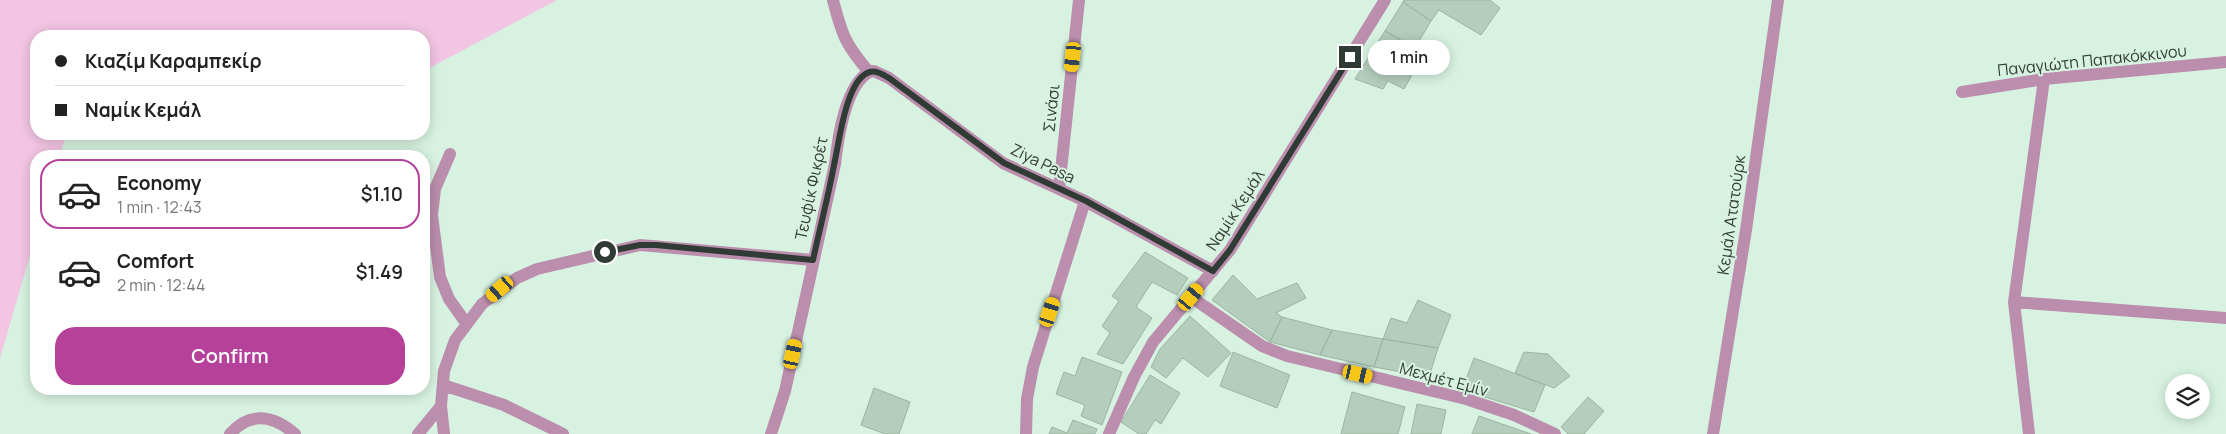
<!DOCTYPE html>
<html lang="en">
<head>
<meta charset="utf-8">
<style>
	:root { --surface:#fff; --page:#f2f2f2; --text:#222; --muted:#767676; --line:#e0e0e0; --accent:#b5419a }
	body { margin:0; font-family:Manrope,sans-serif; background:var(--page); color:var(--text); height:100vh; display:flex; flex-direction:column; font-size:19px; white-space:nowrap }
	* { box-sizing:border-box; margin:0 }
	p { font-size:16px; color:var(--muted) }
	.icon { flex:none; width:28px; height:28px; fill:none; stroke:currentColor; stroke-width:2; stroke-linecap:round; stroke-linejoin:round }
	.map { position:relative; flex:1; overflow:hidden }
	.side { position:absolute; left:30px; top:150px; width:400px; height:245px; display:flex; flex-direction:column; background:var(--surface); border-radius:20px; box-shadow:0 2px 12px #0003 }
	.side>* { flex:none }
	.guide { position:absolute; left:30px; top:30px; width:400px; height:110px; border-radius:20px; box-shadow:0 2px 12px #0003; display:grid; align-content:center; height:110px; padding:0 25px; background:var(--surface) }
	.buttons { position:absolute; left:2165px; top:374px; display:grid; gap:10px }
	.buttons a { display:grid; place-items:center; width:45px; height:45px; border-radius:50%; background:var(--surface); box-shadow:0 2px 12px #0003; font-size:25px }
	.end { position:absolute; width:22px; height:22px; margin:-11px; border:6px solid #313b35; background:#fff; box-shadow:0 0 0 2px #fff }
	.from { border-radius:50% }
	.bubble { position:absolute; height:35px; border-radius:18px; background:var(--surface); box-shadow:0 2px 12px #0003; font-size:16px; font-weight:600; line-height:35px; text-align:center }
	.car { position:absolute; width:15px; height:30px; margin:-15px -8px; border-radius:6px; box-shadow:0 0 4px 1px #0007; background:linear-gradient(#f5c518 24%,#345 0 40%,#f5c518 0 76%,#345 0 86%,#f5c518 0) }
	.guide b { display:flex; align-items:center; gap:18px; height:48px; font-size:19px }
	.guide b+b { border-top:1px solid var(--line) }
	.guide i { width:12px; height:12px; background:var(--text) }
	ul { padding:9px 0 0; list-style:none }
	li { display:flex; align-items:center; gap:15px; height:70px; margin:0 10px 8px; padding:0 15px; border:2px solid transparent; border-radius:20px }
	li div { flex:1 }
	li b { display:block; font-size:19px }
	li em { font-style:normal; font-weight:600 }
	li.selected { border-color:var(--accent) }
	li>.icon { width:45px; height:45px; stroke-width:1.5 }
	.button { display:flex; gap:10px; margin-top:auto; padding:10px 25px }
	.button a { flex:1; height:58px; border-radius:20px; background:var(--accent); color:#fff; font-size:20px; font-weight:600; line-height:58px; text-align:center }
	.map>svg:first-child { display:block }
	.green { fill:#f2c5e3 }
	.building { fill:#b4cdbc; stroke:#9bb4a3 }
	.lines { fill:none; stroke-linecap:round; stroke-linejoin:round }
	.minor { stroke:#ba8eac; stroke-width:12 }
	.route { stroke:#313b35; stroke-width:6 }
	.labels { text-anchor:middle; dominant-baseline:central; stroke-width:4; stroke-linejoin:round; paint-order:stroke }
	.street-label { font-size:16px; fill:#313b35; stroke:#d7f2e0 }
</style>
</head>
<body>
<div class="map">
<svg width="2226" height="434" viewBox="0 0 2226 434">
	<rect width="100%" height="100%" fill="#d7f2e0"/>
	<path class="green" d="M0,0H557L424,71V36H36V134H66L60,156H36V235L0,358Z"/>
	<path class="building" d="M1404,0H1490L1500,8L1481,35L1439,10L1431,21L1403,2Z
		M1403,2L1431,21L1415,48L1385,31Z
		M1385,31L1409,45L1399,63L1413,73L1404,89L1388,81L1383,89L1355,79Z
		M1145,252L1188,278L1177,295L1152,282L1136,307L1152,318L1123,364L1097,354L1110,333L1102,326L1119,301L1112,296Z
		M1233,275L1257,299L1297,283L1306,298L1276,313L1282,317L1270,342L1212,300Z
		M1418,300L1451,315L1438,348L1383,339L1391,318L1407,323Z
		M1190,316L1231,353L1208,377L1183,358L1166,378L1151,367L1160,349Z
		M1282,317L1332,330L1320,355L1270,342Z
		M1332,330L1383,339L1374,367L1320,355Z
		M1383,339L1438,348L1429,377L1374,367Z
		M1233,352L1290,375L1277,408L1220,386Z
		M1524,352L1548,354L1570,376L1554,388L1515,373Z
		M1082,357L1122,372L1102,425L1081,416L1085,405L1056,394L1064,372L1075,376Z
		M1474,358L1545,385L1534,412L1462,390Z
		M1150,375L1180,393L1161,424L1155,420L1146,434H1139L1121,422Z
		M874,388L910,402L899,434H885L861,425Z
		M1352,392L1405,407L1398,434H1341Z
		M1588,397L1604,411L1584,434H1568L1561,427Z
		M1417,404L1446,410L1441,434H1411Z
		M1479,416L1531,434H1472Z
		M1073,420L1097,429L1095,434H1049L1052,427L1067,433Z"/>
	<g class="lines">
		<path class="minor" d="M833,0C842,35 845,44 869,72
			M869,72L874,71L889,78L1003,163L1085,201L1213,271
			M1962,92L2044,79L2226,62
			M450,154L435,189L432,215L440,277L449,299L466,323
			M1059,189L1079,0
			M1191,297L1262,346L1287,356L1466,399L1514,415L1555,434
			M2014,302L2226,318
			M443,385L504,405L563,434
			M230,434C250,411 273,415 295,434
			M418,434L441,406
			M444,434L441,406L444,371L455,340L482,304L517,278L537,269L640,245L813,260
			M771,434L785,391L835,164C838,138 845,86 869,72
			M1026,434L1027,399L1033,367L1085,201
			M1109,434L1134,377L1153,342L1230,250L1385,0
			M1713,434L1746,230L1778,0
			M2029,434L2014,302L2044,79"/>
	</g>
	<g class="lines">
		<path class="route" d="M605,252L640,245H656L813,260C820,228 828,197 834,165C839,143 845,89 864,75C873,68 880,73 889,78L1004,163L1086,201L1213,271L1230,250L1350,57"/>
	</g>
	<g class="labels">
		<g class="street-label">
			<text transform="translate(2092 60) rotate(-6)">Παναγιώτη Παπακόκκινου</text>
			<text transform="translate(1051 108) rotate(-84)">Σινάσι</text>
			<text transform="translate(1043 163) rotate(26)">Ziya Pasa</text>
			<text transform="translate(811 188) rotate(-78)">Τευφίκ Φικρέτ</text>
			<text transform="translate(1235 210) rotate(-57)">Ναμίκ Κεμάλ</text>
			<text transform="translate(1731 215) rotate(-82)">Κεμάλ Ατατούρκ</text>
			<text transform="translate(1444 379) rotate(15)">Μεχμέτ Εμίν</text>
		</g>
	</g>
</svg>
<div class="buttons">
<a><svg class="icon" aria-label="layers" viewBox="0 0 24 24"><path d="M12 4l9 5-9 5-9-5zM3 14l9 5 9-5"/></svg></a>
</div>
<i class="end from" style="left:605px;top:252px"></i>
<i class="end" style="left:1350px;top:57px"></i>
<div class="bubble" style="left:1368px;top:40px;width:82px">1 min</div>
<i class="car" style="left:1073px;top:57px;rotate:186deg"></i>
<i class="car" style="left:500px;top:289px;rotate:229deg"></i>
<i class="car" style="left:1191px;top:297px;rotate:40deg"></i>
<i class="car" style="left:1050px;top:312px;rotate:18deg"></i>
<i class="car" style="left:793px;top:354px;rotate:12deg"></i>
<i class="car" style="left:1358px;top:374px;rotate:103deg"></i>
<div class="guide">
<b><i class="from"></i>Κιαζίμ Καραμπεκίρ</b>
<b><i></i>Ναμίκ Κεμάλ</b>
</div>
<section class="side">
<ul>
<li class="selected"><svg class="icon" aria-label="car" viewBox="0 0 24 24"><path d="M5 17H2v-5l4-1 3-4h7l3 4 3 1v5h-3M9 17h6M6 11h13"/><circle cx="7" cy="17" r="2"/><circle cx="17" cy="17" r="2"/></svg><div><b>Economy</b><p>1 min · 12:43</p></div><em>$1.10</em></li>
<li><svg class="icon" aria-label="car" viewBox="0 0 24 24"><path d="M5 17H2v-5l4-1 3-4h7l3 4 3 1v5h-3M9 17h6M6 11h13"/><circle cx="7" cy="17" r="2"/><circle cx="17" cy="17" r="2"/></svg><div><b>Comfort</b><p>2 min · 12:44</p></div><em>$1.49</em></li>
</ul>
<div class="button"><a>Confirm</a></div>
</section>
</div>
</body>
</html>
